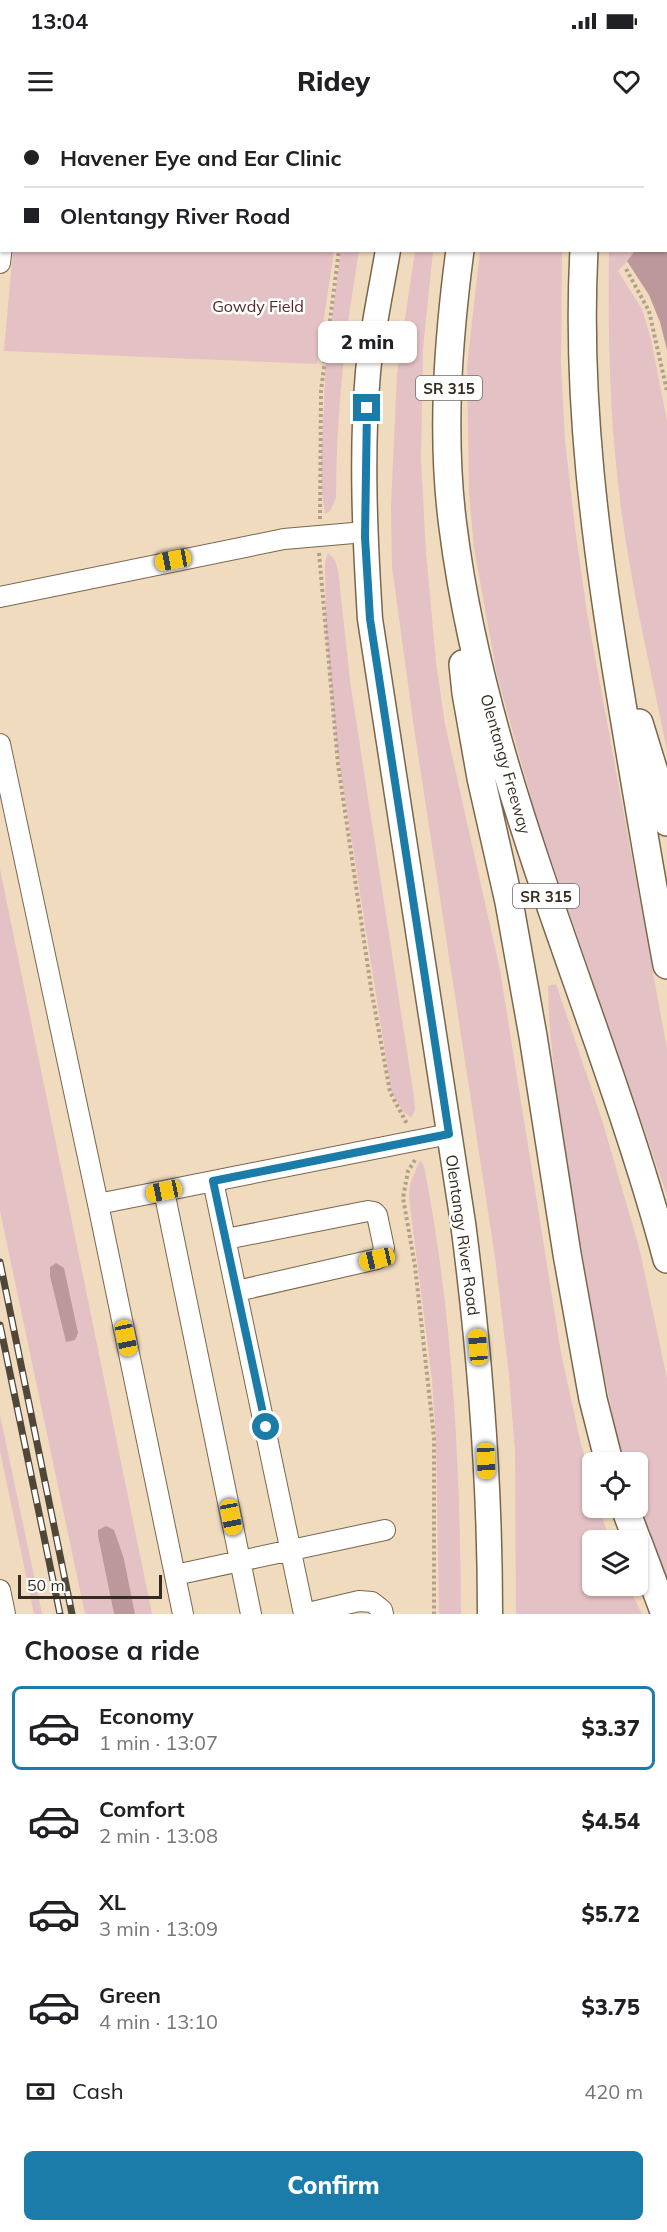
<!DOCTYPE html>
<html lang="en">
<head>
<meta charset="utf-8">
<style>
	:root { --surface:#fff; --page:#f2f2f2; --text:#202124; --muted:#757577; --line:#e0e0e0; --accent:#1c7ca9 }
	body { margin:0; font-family:Mulish,sans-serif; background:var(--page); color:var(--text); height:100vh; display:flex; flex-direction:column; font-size:22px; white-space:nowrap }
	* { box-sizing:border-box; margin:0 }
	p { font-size:20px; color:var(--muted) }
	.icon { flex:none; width:33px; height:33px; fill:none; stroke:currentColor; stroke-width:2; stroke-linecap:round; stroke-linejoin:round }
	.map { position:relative; height:1494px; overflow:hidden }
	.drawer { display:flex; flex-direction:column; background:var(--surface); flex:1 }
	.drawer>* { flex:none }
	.top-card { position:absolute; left:0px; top:0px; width:668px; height:132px; box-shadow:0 2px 4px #0004; display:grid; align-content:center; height:132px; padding:0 24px; background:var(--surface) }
	.tools { position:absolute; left:582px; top:1332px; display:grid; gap:12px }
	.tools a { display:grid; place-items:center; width:66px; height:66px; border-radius:9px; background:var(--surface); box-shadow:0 2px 4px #0004; font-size:30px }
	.scale { position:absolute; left:18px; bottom:15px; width:144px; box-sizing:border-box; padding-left:6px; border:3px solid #342c21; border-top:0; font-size:16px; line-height:21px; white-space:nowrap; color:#342c21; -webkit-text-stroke:4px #fff; paint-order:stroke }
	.end { position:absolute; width:27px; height:27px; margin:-14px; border:8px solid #1c7ca9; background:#fff; box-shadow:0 0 0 3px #fff }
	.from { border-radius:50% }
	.bubble { position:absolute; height:42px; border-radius:9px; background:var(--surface); box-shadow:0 2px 4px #0004; font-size:20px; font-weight:800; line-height:42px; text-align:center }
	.car { position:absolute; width:18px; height:36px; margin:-18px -9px; border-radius:8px; box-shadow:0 0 4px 2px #0007; background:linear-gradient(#f5c518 24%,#345 0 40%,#f5c518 0 76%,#345 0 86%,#f5c518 0) }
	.top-card b { display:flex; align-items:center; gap:21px; height:57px; font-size:22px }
	.top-card b+b { border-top:2px solid var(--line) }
	.top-card i { width:15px; height:15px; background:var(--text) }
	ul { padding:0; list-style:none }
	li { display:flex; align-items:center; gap:18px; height:84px; margin:0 12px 9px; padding:0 12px; border:3px solid transparent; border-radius:9px }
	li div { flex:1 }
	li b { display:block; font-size:22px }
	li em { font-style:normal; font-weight:800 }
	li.on { border-color:var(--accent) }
	li>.icon { width:54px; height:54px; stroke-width:1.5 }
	h2 { padding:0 24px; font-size:27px; line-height:72px }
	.pay { display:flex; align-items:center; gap:15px; height:66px; padding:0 24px; font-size:22px }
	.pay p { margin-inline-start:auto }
	.primary-button { display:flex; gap:12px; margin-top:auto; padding:12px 24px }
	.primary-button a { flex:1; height:69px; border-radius:9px; background:var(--accent); color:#fff; font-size:24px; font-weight:800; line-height:69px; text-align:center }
	.status { display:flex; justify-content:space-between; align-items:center; height:42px; padding:0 30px; background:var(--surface); direction:ltr }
	.status svg { height:16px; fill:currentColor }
	header { display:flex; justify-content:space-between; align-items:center; height:78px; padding:0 24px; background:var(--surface); font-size:27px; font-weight:800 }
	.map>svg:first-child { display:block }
	.green { fill:#e4c1c4 }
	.forest { fill:#bc989c }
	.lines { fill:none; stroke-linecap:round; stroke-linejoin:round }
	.minor-casing { stroke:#79664d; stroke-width:22 }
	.major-casing { stroke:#79664d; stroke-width:27 }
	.highway-casing { stroke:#79664d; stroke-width:30 }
	.path { stroke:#b2a18a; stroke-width:4; stroke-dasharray:3 3; stroke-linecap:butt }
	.minor { stroke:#fff; stroke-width:20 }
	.major { stroke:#fff; stroke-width:24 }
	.highway { stroke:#fff; stroke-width:27 }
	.rail-casing { stroke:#514739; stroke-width:7 }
	.rail { stroke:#fff; stroke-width:4.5; stroke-dasharray:14; stroke-linecap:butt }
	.route { stroke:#1c7ca9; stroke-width:8 }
	.labels { text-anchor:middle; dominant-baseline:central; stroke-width:5; stroke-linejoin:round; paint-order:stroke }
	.shield { fill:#fff; stroke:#716b64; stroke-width:1.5 }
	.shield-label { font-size:15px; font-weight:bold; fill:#342c21 }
	.park-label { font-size:16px; fill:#57262e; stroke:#fff }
	.street-label { font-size:16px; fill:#342c21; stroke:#fff }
</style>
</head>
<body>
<div class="status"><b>13:04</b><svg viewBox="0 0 49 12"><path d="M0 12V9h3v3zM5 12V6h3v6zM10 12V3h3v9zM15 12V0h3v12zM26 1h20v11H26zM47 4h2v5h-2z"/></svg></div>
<header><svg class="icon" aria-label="menu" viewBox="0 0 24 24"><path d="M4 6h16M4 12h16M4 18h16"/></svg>Ridey<svg class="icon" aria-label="heart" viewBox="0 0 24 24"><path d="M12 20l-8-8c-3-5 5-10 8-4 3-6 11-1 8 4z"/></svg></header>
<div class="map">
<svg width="667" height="1494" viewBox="0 0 667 1494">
	<rect width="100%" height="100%" fill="#f0dbbe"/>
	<path class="green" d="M13,131H334L317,244L4,231Z
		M341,131H359C345,213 336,295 336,378L330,391L325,394L322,372L321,341L326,243Z
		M415,131H433L423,229L421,339L426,433L436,542L445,604L500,850L561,1233L580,1320L592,1364V1388H599L610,1420H592V1466H628L642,1494H516L515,1331L509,1255L495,1137L414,608L392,447L391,385L397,254Z
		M480,131H562L561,245L565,320L575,408L587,493L667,929V1075L538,703L497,555L474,428L469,374L467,247Z
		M609,131H635V133L618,151L642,189L651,219L667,301V631C649,539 626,447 617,353C609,279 608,205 609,131Z
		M328,433L335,440L338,450L350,561L414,977L415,990L411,998L402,990L391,970L337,627L326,513L325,443Z
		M0,749L152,1494H135L124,1439L98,1416L114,1494H85L0,1091Z
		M556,864L602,1000L639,1127L667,1258V1466L638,1388V1342H623C602,1251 586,1158 571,1065C561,999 549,933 548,866Z
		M420,1040L424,1046C453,1194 460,1343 461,1494H439L436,1320L432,1259L409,1078L410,1064Z
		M0,1295L42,1494H34L0,1331Z"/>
	<path class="forest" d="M666,29L667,38V230L660,202L649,175L627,141L635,131L666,130Z
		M56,1143L64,1148L78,1213L75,1220L66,1222L50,1156V1147Z
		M106,1406L114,1410L124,1439L135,1494H114L98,1416V1410Z"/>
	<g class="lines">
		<g class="minor-casing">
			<path id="minor" d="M312,0L324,2
				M12,2V0
				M0,143L2,126
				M0,477L284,419L365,412
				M0,624L98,1084
				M213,1061L304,1494
				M164,1071L251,1494
				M226,1119L368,1091L374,1092L377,1095L384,1128L382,1135L377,1139L237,1171
				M175,1455L385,1410
				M0,1470L5,1494
				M183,1494L98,1084L449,1014
				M304,1494L359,1481L372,1482L382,1490L383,1494"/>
		</g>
		<g class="major-casing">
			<path id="major" d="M409,2V0
				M388,130C381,171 372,212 368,252C361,334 365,417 370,499L463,1103C480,1233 490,1363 490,1494"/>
		</g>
		<g class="highway-casing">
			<path id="highway" d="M481,2L482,0
				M592,2V0
				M460,130C448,221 441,316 453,407C485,661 601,893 667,1139
				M584,130C576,278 596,427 620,572C635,663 650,754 667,845
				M463,544L466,573L481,658L509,782L533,916L567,1134L593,1279L609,1342
				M639,603L659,668L667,702
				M625,1388L637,1420
				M638,1422L665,1494"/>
		</g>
		<path class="path" d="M359,2V0
			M541,2V0
			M626,149L649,191L667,271
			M320,399L321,271L339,130
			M319,433L338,644L371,868L390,972L407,1004
			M415,1040L408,1051L403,1078L415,1146L434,1318V1494"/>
		<use href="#minor" class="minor"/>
		<use href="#major" class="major"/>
		<use href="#highway" class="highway"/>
		<g class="rail-casing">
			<path id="rail" d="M0,1142L72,1494
				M0,1205L60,1494"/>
		</g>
		<use href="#rail" class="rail"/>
	</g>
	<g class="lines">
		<path class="route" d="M266,1307L213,1061L449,1014L370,499L365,417L367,288"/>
	</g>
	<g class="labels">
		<g class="shield">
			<rect x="416" y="256" width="66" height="24" rx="4.5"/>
			<rect x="513" y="764" width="66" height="24" rx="4.5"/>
		</g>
		<g class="shield-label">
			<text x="449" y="268">SR 315</text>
			<text x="546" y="776">SR 315</text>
		</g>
		<g class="park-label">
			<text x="258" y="186">Gowdy Field</text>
		</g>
		<g class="street-label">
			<text transform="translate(506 644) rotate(74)">Olentangy Freeway</text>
			<text transform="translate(463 1115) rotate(82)">Olentangy River Road</text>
		</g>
	</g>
</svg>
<div class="tools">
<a><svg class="icon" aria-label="locate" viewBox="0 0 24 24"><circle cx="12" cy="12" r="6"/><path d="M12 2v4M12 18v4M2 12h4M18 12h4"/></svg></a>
<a><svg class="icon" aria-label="layers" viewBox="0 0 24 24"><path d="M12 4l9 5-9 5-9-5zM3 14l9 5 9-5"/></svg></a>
</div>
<div class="scale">50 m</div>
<i class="end from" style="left:266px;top:1307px"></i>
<i class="end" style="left:367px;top:288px"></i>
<div class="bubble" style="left:318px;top:201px;width:99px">2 min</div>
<i class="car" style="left:173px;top:440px;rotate:259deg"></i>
<i class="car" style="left:164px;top:1071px;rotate:258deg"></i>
<i class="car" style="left:377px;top:1139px;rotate:257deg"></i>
<i class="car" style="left:126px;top:1218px;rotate:168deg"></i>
<i class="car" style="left:478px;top:1227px;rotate:355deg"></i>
<i class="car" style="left:486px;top:1341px;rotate:178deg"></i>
<i class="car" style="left:231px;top:1397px;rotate:169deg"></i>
<div class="top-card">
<b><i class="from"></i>Havener Eye and Ear Clinic</b>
<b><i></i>Olentangy River Road</b>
</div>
</div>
<section class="drawer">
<h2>Choose a ride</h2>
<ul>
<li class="on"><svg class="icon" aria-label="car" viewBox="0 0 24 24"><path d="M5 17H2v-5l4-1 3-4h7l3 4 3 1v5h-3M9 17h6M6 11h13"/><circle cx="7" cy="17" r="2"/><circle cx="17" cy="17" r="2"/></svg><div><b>Economy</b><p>1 min · 13:07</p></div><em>$3.37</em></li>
<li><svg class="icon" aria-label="car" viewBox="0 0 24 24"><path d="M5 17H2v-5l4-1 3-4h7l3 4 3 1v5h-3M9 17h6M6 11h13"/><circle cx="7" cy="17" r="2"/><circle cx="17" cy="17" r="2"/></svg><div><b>Comfort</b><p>2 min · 13:08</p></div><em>$4.54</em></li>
<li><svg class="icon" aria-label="car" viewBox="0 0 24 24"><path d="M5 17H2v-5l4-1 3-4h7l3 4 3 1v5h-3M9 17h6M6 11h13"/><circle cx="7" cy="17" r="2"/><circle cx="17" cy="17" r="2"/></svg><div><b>XL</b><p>3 min · 13:09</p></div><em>$5.72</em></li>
<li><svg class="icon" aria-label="car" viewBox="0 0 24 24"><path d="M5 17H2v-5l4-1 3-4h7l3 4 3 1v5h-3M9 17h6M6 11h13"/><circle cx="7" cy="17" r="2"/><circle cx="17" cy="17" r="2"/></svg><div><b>Green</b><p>4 min · 13:10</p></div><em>$3.75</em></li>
</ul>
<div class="pay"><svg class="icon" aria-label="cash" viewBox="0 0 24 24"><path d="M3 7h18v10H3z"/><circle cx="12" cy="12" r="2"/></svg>Cash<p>420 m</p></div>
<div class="primary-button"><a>Confirm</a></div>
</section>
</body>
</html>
